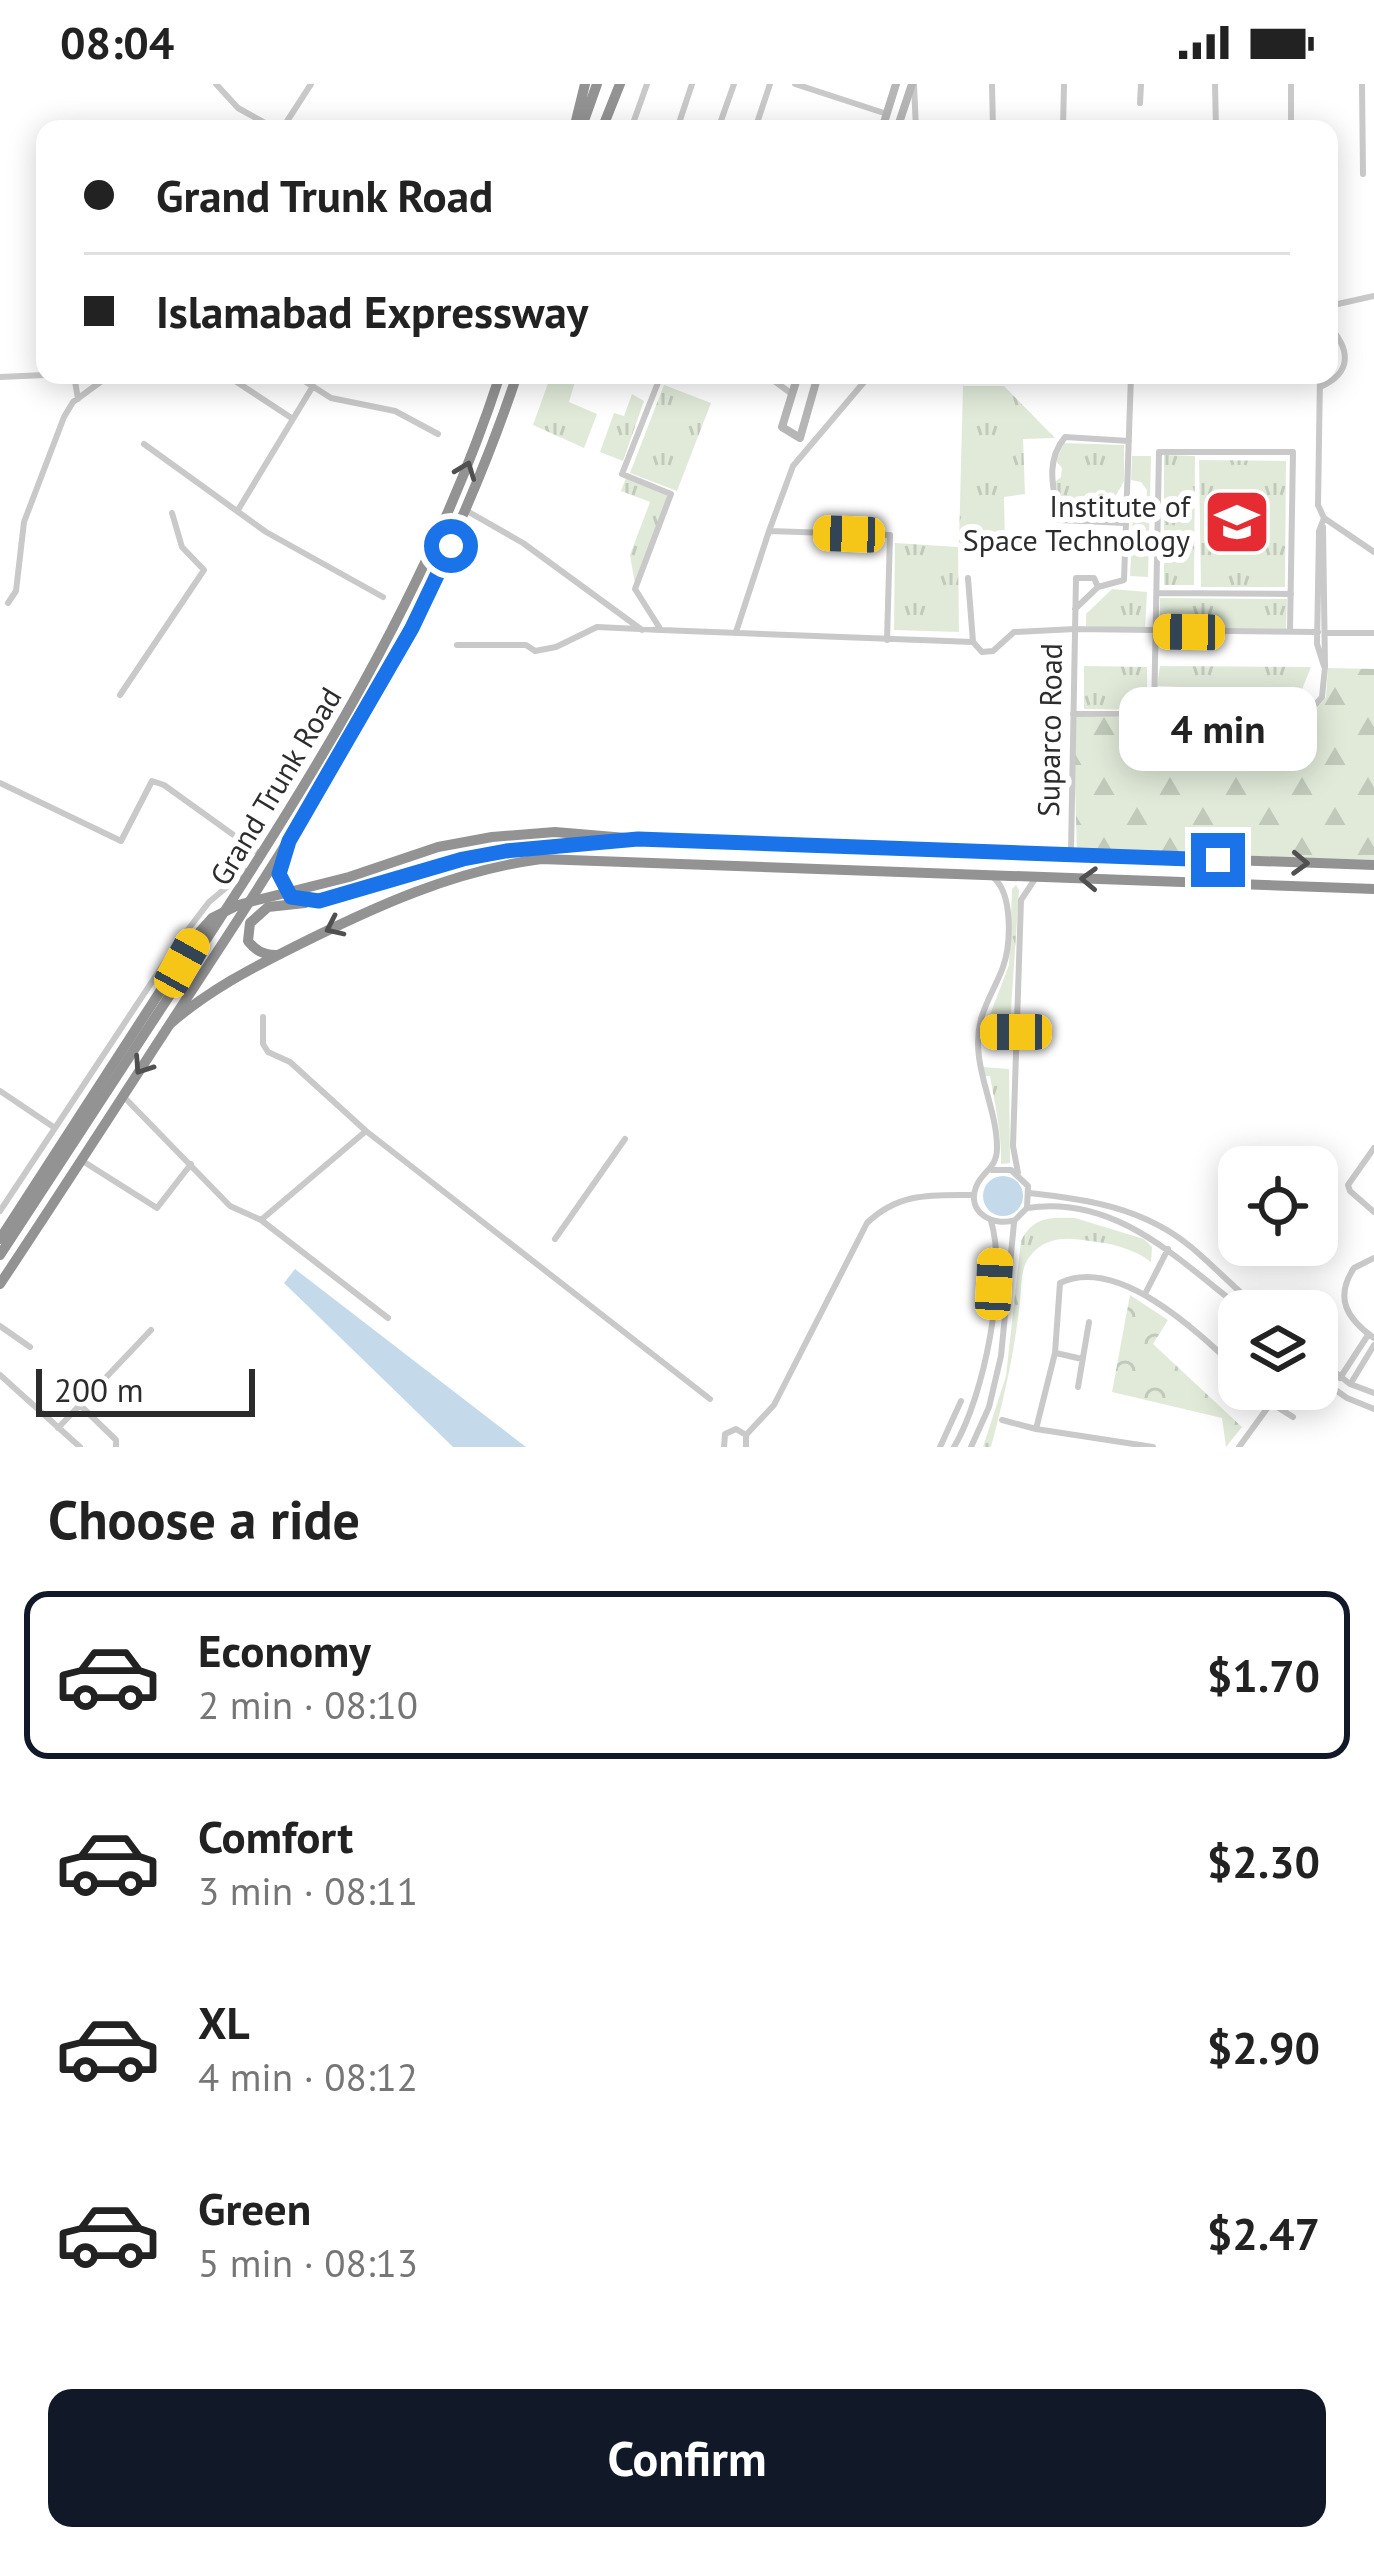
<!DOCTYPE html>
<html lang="en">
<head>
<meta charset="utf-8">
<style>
	:root { --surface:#fff; --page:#f6f6f6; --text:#222; --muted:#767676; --line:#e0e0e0; --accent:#111827 }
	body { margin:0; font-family:"PT Sans",sans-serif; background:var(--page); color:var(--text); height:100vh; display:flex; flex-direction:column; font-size:45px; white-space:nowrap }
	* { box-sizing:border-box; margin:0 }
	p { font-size:39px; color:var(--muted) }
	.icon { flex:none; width:66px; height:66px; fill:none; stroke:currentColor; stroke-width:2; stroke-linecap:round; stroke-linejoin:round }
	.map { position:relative; height:1363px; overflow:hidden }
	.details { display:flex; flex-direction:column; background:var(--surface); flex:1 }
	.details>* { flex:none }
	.hud { position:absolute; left:36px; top:36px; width:1302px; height:264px; border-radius:24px; box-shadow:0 6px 30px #0003; display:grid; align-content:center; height:264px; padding:0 48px; background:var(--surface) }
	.tools { position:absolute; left:1218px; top:1062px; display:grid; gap:24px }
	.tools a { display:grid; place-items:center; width:120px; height:120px; border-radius:24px; background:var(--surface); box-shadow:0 6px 30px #0003; font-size:60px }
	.scale { position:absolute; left:36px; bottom:30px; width:219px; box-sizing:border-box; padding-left:12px; border:6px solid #2c2c2c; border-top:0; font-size:33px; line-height:42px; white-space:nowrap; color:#2c2c2c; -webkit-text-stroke:9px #fff; paint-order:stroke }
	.end { position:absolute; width:54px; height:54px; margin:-27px; border:15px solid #1a73e8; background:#fff; box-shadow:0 0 0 6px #fff }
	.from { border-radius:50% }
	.bubble { position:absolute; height:84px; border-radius:24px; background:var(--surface); box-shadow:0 6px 30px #0003; font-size:39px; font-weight:600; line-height:84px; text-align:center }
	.car { position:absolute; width:36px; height:72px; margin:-36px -18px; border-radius:15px; box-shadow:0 0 9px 3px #0007; background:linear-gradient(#f5c518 24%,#345 0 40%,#f5c518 0 76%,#345 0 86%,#f5c518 0) }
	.hud b { display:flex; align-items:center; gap:42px; height:114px; font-size:45px }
	.hud b+b { border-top:3px solid var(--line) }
	.hud i { width:30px; height:30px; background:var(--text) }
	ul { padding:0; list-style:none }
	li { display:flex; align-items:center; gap:36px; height:168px; margin:0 24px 18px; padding:0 24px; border:6px solid transparent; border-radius:24px }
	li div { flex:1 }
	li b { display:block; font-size:45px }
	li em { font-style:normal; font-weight:600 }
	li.selected { border-color:var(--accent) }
	li>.icon { width:108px; height:108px; stroke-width:1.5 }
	h2 { padding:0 48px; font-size:54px; line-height:144px }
	.action { display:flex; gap:24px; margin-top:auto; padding:24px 48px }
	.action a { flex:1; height:138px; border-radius:24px; background:var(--accent); color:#fff; font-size:48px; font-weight:600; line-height:138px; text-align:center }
	.status { display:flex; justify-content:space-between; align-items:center; height:84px; padding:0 60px; background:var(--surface); direction:ltr }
	.status svg { height:33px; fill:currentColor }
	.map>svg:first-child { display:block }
	.grass { fill:url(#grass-tufts) }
	.forest { fill:url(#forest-firs) }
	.park { fill:url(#park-crowns) }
	.water { fill:#c4daeb }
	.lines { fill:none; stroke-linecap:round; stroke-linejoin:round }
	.street { stroke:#c9c9c9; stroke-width:6 }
	.secondary { stroke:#b6b6b6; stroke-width:8 }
	.highway { stroke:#939393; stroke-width:10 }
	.highway-bridge { stroke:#939393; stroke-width:10 }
	.oneway { stroke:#505050 }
	.route { stroke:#1a73e8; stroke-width:15 }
	.labels { text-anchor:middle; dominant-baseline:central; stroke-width:12; stroke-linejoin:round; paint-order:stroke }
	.poi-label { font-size:30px; fill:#2c2c2c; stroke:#fff; text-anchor:end }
	.street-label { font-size:30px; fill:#2c2c2c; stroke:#fff }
</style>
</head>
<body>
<div class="status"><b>08:04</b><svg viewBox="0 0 49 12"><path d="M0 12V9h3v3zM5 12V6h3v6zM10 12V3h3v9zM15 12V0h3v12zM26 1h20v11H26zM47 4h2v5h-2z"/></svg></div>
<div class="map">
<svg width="1374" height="1363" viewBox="0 0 1374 1363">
	<defs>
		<pattern id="grass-tufts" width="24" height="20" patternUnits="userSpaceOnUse" patternTransform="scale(3)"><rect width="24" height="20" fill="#e1ead9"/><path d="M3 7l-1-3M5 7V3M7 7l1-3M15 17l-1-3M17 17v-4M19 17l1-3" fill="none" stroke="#c1c9ba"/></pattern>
		<pattern id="forest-firs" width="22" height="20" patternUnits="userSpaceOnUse" patternTransform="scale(3)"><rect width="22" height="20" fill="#e1ead9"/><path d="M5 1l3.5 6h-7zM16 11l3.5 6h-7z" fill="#c1c9ba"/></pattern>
		<pattern id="park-crowns" width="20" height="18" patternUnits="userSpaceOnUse" patternTransform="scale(3)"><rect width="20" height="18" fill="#e1ead9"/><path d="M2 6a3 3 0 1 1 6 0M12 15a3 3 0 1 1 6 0" fill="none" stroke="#c1c9ba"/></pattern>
	</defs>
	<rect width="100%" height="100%" fill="#fff"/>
	<path class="grass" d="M551,291H577L569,318L597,330L584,364L533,341Z
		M664,301L711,319L677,407L630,389Z
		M963,302H1004L1055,354L1023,355L1025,410L1004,413L1005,461L959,459Z
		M632,310L644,317L623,377L600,368L614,329L624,332Z
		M1064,359L1124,361V397L1115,413L1122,434H1065L1055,398L1061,393L1062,384L1056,377Z
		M1164,371L1195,372L1194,501H1164Z
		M1132,372H1151L1148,493L1130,492L1133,429L1139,430L1146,424L1147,406L1141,398L1131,396Z
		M1199,376L1286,377L1285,503H1201Z
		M626,394L668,411L635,500L630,471L650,418L621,407Z
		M895,459L958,463L959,548L894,546Z
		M1112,505L1147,508L1145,544L1086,542V530Z
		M1160,514L1287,515L1286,545L1160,543Z
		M1084,582L1147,583V626L1084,625Z
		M1160,582L1311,583L1301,608L1157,602Z
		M1016,801L1019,806L1010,941L985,944L1009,881L1012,805Z
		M983,983L1009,985L1010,1079L1001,1080C1002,1051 995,1020 990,992H984Z
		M1075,1134L1144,1155L1152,1163L1151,1178C1135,1165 1110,1159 1090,1157C1067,1153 1046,1152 1030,1172C1020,1185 1022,1201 1020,1216C1015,1267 1004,1314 991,1363H983L1006,1292L1021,1157C1033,1133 1049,1133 1075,1134Z"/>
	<path class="forest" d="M1328,584L1374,585V776L1077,769L1073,630L1314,628L1326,613Z"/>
	<path class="park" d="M1130,1211L1168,1236L1153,1260L1242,1343L1226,1363L1222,1334L1112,1308Z"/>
	<path class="water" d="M983 1112a20 20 0 1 1 40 0a20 20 0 1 1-40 0Z
		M295,1185L526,1363H453L284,1199Z"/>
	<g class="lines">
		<path class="street" d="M216,0L238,24L276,45
			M795,0L887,30
			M992,0L993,45
			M1215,0L1216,45
			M1291,0V45
			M1362,0L1363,90
			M914,1L916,45
			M1140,19L1141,0
			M282,45L311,0
			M631,45L647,0
			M677,45L692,0
			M718,45L734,0
			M755,45L770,0
			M1063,45L1064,0
			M1329,222L1374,212
			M74,291L78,315
			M226,291L293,335
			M295,291L331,314L395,327L438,350
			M661,291L622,390L671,410L635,505L661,546L973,558
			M766,291L792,310
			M896,291L1131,295
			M1320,291L1318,421L1324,434L1319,447L1317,560L1324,582
			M0,293L45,291
			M1320,303C1352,289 1351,266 1329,242
			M144,360L266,448L383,513
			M238,426L313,302
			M467,427L523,459L642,546
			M1324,434L1374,468
			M1126,439L1059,436C1054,406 1044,379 1065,353L1129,357
			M769,447L793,382L870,291
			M968,494L973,558L982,568L993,567L1014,548L1075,545L1318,548
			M1098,503L1124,496L1131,291
			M1157,509L1291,510
			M8,519L16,507L24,438L64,333L73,318L110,291
			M736,548L769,447L890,451L887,556
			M1325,549H1374
			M457,561H526L535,567L556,563L597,543L661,546
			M120,611L204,486L182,463L172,429
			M1073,630L1310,627L1322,613L1325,583L1323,443
			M1154,630L1159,368H1293L1290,547
			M0,699L121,757L152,697L164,701L260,770
			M1071,768C1072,677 1074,586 1076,494H1094L1098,503L1075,525
			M263,933V960L268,968L290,978L366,1047L710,1315
			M979,948H1016
			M0,1007L55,1044
			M125,1014L230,1122L261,1136L388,1234
			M1374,1064L1348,1101L1350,1107L1374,1128
			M81,1076L157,1124L191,1080
			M992,1086H1011L1028,1102L1027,1124L1015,1136C994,1143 966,1129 976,1103C982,1087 997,1085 997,1064C997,1020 969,980 981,935C986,917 997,900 1003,883C1011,860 1013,811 994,794
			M1018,1089L1013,1062L1021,816L1035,795
			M1029,1109C1087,1115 1144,1124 1191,1163C1215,1183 1237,1207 1262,1227
			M1027,1124C1117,1110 1179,1177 1245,1227
			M0,1127L177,860L209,818L246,787
			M261,1136L366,1047
			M555,1155L625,1055
			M1374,1174L1354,1184C1334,1214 1347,1235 1374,1254
			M1145,1210L1168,1165
			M0,1242L30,1263
			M1056,1269L1082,1275
			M1317,1274L1350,1300L1374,1309
			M0,1291L80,1363
			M1317,1293L1347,1314L1374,1325
			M1340,1294L1368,1251
			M1351,1299L1374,1261
			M1078,1303L1089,1238
			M1271,1319L1293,1333
			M80,1321L116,1356V1363
			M1002,1336L1036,1345
			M58,1344L151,1246
			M746,1351L774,1321L867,1139C899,1108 932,1111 974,1111
			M724,1363L725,1350L736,1345L746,1351V1363
			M940,1363L961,1317
			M954,1363C984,1313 1008,1193 991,1137
			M971,1363L989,1323L1001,1272L1014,1139
			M1153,1363L1036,1345L1055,1269L1060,1199C1119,1171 1200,1250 1239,1287
			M1239,1363L1271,1319L1257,1305"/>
		<path class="secondary" d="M882,45L896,0
			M897,45L912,0
			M798,291L782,343L800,354L818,291"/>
		<path class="highway" d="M574,45L585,0
			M581,45L597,0
			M602,45L620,0
			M289,757C281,779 275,793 291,813L319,817L463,775L506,767L638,755L1374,781
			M275,871C262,870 256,867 248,857L250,839L268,823L305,819
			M170,940C209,906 250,885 296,862C376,822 453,787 541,775L1374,805
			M0,1171C48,1097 96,1023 145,949C283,739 422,532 500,291
			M0,1200C68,1098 133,996 200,894C327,701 443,512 517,291"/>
		<path class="highway-bridge" d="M0,1155L196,852L212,834L238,821L349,793L438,763L492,753L555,748L638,755"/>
	</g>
	<defs><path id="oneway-chevron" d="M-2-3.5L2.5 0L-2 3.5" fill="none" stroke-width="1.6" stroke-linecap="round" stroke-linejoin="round" transform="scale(3)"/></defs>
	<g class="oneway">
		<use href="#oneway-chevron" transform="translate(466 386) rotate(-69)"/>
		<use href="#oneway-chevron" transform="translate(1300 779) rotate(2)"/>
		<use href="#oneway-chevron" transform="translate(1089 795) rotate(-178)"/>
		<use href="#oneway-chevron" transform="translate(334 843) rotate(155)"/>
		<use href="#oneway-chevron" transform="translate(142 982) rotate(124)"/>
	</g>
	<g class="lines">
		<path class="route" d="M451,462L412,544L289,757L279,790L291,813L319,817L463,775L506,767L638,755L1218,776"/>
	</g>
	<defs>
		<g id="university-square" transform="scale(3.45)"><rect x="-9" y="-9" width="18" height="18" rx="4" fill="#e62b33" stroke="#fff"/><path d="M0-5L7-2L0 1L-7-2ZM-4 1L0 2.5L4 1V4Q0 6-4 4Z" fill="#fff"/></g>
	</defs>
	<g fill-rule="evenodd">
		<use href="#university-square" x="1237" y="438"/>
	</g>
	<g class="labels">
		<g class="poi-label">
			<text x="1190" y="421">Institute of<tspan x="1190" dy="34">Space Technology</tspan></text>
		</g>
		<g class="street-label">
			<text transform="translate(1049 646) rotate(-89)">Suparco Road</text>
			<text transform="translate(275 702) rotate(-59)">Grand Trunk Road</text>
		</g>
	</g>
</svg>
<div class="tools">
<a><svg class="icon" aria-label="locate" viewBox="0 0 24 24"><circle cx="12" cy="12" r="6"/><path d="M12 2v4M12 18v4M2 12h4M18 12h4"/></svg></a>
<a><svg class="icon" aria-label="layers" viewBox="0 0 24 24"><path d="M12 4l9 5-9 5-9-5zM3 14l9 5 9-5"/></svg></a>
</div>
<div class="scale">200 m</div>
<i class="end from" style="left:451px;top:462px"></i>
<i class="end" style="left:1218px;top:776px"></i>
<div class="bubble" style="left:1119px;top:603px;width:198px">4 min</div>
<i class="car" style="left:849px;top:450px;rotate:272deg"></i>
<i class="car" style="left:1189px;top:548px;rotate:271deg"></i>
<i class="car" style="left:182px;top:879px;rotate:29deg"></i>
<i class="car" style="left:1016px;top:948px;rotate:270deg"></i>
<i class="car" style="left:994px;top:1200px;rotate:3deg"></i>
<div class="hud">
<b><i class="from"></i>Grand Trunk Road</b>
<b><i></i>Islamabad Expressway</b>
</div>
</div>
<section class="details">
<h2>Choose a ride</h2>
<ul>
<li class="selected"><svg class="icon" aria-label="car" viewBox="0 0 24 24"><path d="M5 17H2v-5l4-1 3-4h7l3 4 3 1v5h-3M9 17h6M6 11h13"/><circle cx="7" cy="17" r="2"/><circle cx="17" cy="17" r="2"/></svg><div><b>Economy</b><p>2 min · 08:10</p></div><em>$1.70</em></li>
<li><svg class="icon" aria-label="car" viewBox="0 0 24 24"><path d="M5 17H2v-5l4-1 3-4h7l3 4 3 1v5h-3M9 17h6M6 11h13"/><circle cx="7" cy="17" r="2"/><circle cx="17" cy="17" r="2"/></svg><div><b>Comfort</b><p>3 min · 08:11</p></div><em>$2.30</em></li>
<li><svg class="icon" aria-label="car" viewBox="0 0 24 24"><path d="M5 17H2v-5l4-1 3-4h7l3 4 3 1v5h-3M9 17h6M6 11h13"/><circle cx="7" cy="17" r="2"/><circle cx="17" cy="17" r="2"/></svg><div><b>XL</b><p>4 min · 08:12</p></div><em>$2.90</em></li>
<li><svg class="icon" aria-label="car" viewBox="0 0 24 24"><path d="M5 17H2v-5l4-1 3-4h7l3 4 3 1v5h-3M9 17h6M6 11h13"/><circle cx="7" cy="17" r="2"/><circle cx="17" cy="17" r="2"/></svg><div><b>Green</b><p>5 min · 08:13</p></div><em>$2.47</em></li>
</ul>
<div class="action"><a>Confirm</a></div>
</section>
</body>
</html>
